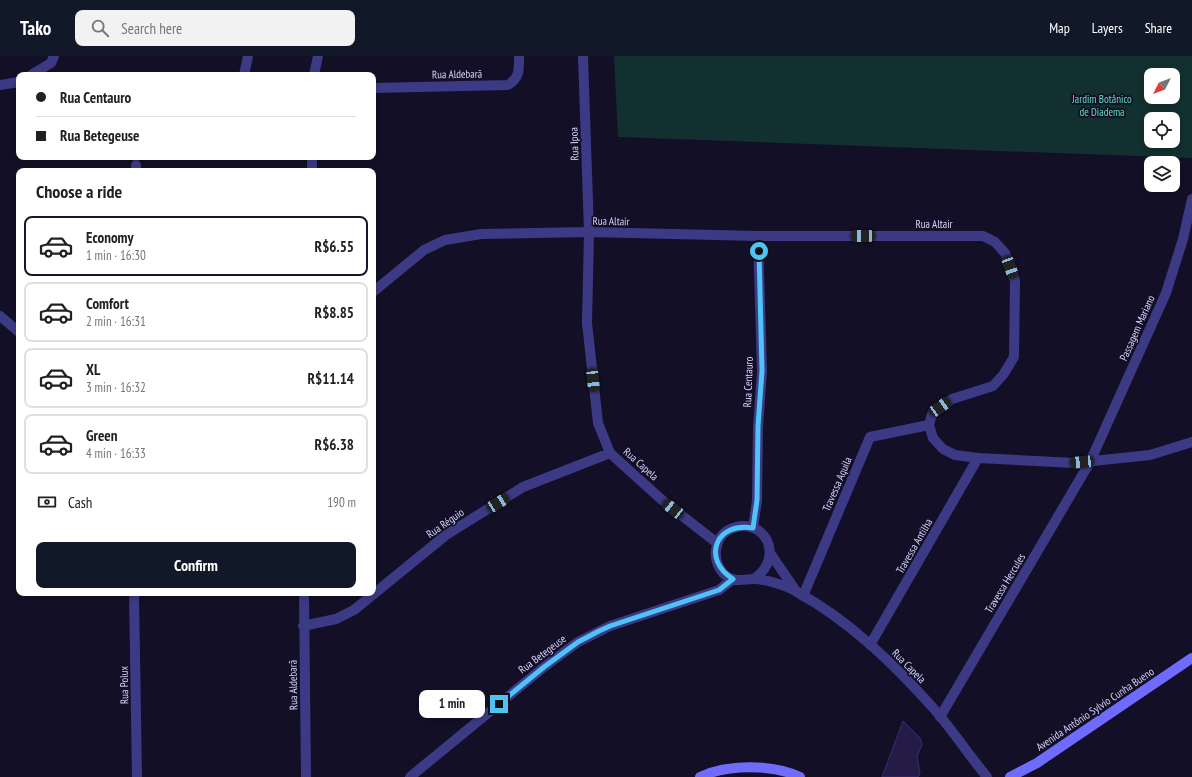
<!DOCTYPE html>
<html lang="en">
<head>
<meta charset="utf-8">
<style>
	:root { --surface:#fff; --page:#f2f2f2; --text:#202124; --muted:#757577; --line:#e0e0e0; --accent:#111827 }
	body { margin:0; font-family:"PT Sans Narrow",sans-serif; background:var(--page); color:var(--text); height:100vh; display:flex; flex-direction:column; font-size:15px; white-space:nowrap }
	* { box-sizing:border-box; margin:0 }
	p { font-size:13px; color:var(--muted) }
	.icon { flex:none; width:22px; height:22px; fill:none; stroke:currentColor; stroke-width:2; stroke-linecap:round; stroke-linejoin:round }
	.map { position:relative; flex:1; overflow:hidden }
	.details { position:absolute; left:16px; top:112px; width:360px; height:428px; display:flex; flex-direction:column; background:var(--surface); border-radius:8px; box-shadow:0 2px 6px #0003 }
	.details>* { flex:none }
	.banner { position:absolute; left:16px; top:16px; width:360px; height:88px; border-radius:8px; box-shadow:0 2px 6px #0003; display:grid; align-content:center; height:88px; padding:0 20px; background:var(--surface) }
	.needle { width:26px; rotate:228deg }
	.tools { position:absolute; left:1144px; top:12px; display:grid; gap:8px }
	.tools a { display:grid; place-items:center; width:36px; height:36px; border-radius:8px; background:var(--surface); box-shadow:0 2px 6px #0003; font-size:20px }
	.end { position:absolute; width:18px; height:18px; margin:-9px; border:5px solid #4fc3f7; background:#111; box-shadow:0 0 0 2px #111 }
	.from { border-radius:50% }
	.bubble { position:absolute; height:28px; border-radius:8px; background:var(--surface); box-shadow:0 2px 6px #0003; font-size:13px; font-weight:800; line-height:28px; text-align:center }
	.car { position:absolute; width:12px; height:24px; margin:-12px -6px; border-radius:5px; box-shadow:0 0 3px 1px #0007; background:linear-gradient(#222 24%,#8ab4d8 0 40%,#222 0 76%,#8ab4d8 0 86%,#222 0) }
	.banner b { display:flex; align-items:center; gap:14px; height:38px; font-size:15px }
	.banner b+b { border-top:1px solid var(--line) }
	.banner i { width:10px; height:10px; background:var(--text) }
	ul { padding:0; list-style:none }
	li { display:flex; align-items:center; gap:12px; height:60px; margin:0 8px 6px; padding:0 12px; border:2px solid var(--line); border-radius:8px }
	li div { flex:1 }
	li b { display:block; font-size:15px }
	li em { font-style:normal; font-weight:800 }
	li.current { border-color:var(--accent) }
	li>.icon { width:36px; height:36px; stroke-width:1.5 }
	h2 { padding:0 20px; font-size:18px; line-height:48px }
	.pay { display:flex; align-items:center; gap:10px; height:44px; padding:0 20px; font-size:15px }
	.pay p { margin-inline-start:auto }
	.action { display:flex; gap:8px; margin-top:auto; padding:8px 20px }
	.action a { flex:1; height:46px; border-radius:8px; background:var(--accent); color:#fff; font-size:16px; font-weight:800; line-height:46px; text-align:center }
	header { display:flex; align-items:center; gap:24px; box-sizing:border-box; height:56px; padding:0 20px; background:var(--accent); color:#fff }
	header strong { font-size:19px }
	nav { display:flex; gap:22px; margin-inline-start:auto; font-size:14px }
	.search { width:280px; height:36px; background:var(--page); display:flex; align-items:center; gap:10px; box-sizing:border-box; padding:0 14px; border-radius:8px; color:var(--muted); font-size:15px }
	.map>svg:first-child { display:block }
	.green { fill:#12302f; fill-rule:evenodd }
	.building { fill:#241b47; stroke:#3b2d73 }
	.lines { fill:none; stroke-linecap:round; stroke-linejoin:round }
	.lane { stroke:#3d3a85; stroke-width:10 }
	.street { stroke:#3d3a85; stroke-width:10 }
	.secondary { stroke:#6f6bff; stroke-width:10 }
	.route { stroke:#4fc3f7; stroke-width:5 }
	.labels { text-anchor:middle; dominant-baseline:central; stroke-width:3.5; stroke-linejoin:round; paint-order:stroke }
	.street-label { font-size:11px; fill:#d9d4ff; stroke:#130f26 }
	.park-label { font-size:11px; fill:#5fe0c0; stroke:#130f26 }
</style>
</head>
<body>
<header>
<strong>Tako</strong>
<div class="search"><svg class="icon" aria-label="search" viewBox="0 0 24 24"><circle cx="10" cy="10" r="6"/><path d="M15 15l6 6"/></svg>Search here</div>
<nav><a>Map</a><a>Layers</a><a>Share</a></nav>
</header>
<div class="map">
<svg width="1192" height="721" viewBox="0 0 1192 721">
	<rect width="100%" height="100%" fill="#130f26"/>
	<path class="green" d="M614,0H1192V102L618,81ZM1151,19H1173V41H1151ZM1151,63H1173V85H1151Z"/>
	<path class="building" d="M903,665L920,682L922,689L917,700L920,717L918,721H882Z"/>
	<g class="lines">
		<path class="lane" d="M244,19L248,0
			M803,540L870,381L929,369
			M870,589L978,402
			M940,661L1090,406"/>
		<path class="street" d="M583,0L589,176L587,267L598,367L610,397L662,444L717,487
			M31,19L51,7L54,0
			M314,19L318,0
			M0,29L19,26
			M373,32L508,29C520,22 519,13 519,0
			M312,101V115
			M136,109V115
			M373,236L424,194L445,184L481,178L589,176L758,180H983L995,186L1005,197L1015,225L1014,301L1003,319L993,330L952,343L932,358L929,369L933,382L943,393L955,399L978,402L1074,407L1150,399L1192,386
			M0,260L19,276
			M1090,406L1166,237L1183,183L1192,143
			M753,472L757,444L758,371L762,315L758,180
			M770,497L796,535
			M754,523C786,500 764,461 733,472C714,478 711,503 723,517C733,528 742,523 754,523C765,523 788,530 797,536C850,565 895,609 935,654C953,675 969,699 987,721
			M134,537L137,721
			M304,537L306,721
			M303,570L336,563L354,554L446,479L523,431L610,397
			M410,721L544,611L578,586L610,570L719,534L733,523"/>
		<path class="secondary" d="M700,721C727,708 773,708 800,721
			M1010,721L1037,707L1192,602"/>
	</g>
	<g class="lines">
		<path class="route" d="M499,648L544,611L578,586L599,575L610,570L719,534L733,523C701,503 716,465 753,472L757,444L758,370L762,315L759,195"/>
	</g>
	<g class="labels">
		<g class="street-label">
			<text transform="translate(457 18) rotate(-1)">Rua Aldebarã</text>
			<text transform="translate(574 88) rotate(-92)">Rua Ipoa</text>
			<text transform="translate(611 165) rotate(1)">Rua Altair</text>
			<text x="934" y="168">Rua Altair</text>
			<text transform="translate(1137 272) rotate(-66)">Passagem Mariano</text>
			<text transform="translate(748 326) rotate(-88)">Rua Centauro</text>
			<text transform="translate(641 408) rotate(42)">Rua Capela</text>
			<text transform="translate(837 428) rotate(-67)">Travessa Aquila</text>
			<text transform="translate(445 467) rotate(-35)">Rua Réguio</text>
			<text transform="translate(914 490) rotate(-60)">Travessa Antilha</text>
			<text transform="translate(1005 527) rotate(-59)">Travessa Hercules</text>
			<text transform="translate(542 598) rotate(-37)">Rua Betegeuse</text>
			<text transform="translate(909 610) rotate(45)">Rua Capela</text>
			<text transform="translate(124 629) rotate(-91)">Rua Polux</text>
			<text transform="translate(293 629) rotate(-91)">Rua Aldebarã</text>
			<text transform="translate(1095 653) rotate(-34)">Avenida Antônio Sylvio Cunha Bueno</text>
		</g>
		<g class="park-label">
			<text x="1102" y="43">Jardim Botânico<tspan x="1102" dy="13">de Diadema</tspan></text>
		</g>
	</g>
</svg>
<div class="tools">
<a><svg class="needle" viewBox="-14 -14 28 28"><path d="M0-13l5 13h-10z" fill="#e53935"/><path d="M0 13l5-13h-10z" fill="#757577"/></svg></a>
<a><svg class="icon" aria-label="locate" viewBox="0 0 24 24"><circle cx="12" cy="12" r="6"/><path d="M12 2v4M12 18v4M2 12h4M18 12h4"/></svg></a>
<a><svg class="icon" aria-label="layers" viewBox="0 0 24 24"><path d="M12 4l9 5-9 5-9-5zM3 14l9 5 9-5"/></svg></a>
</div>
<i class="end from" style="left:759px;top:195px"></i>
<i class="end" style="left:499px;top:648px"></i>
<div class="bubble" style="left:419px;top:634px;width:66px">1 min</div>
<i class="car" style="left:863px;top:180px;rotate:270deg"></i>
<i class="car" style="left:1010px;top:211px;rotate:160deg"></i>
<i class="car" style="left:593px;top:324px;rotate:174deg"></i>
<i class="car" style="left:940px;top:351px;rotate:56deg"></i>
<i class="car" style="left:1082px;top:406px;rotate:265deg"></i>
<i class="car" style="left:498px;top:447px;rotate:58deg"></i>
<i class="car" style="left:673px;top:453px;rotate:308deg"></i>
<div class="banner">
<b><i class="from"></i>Rua Centauro</b>
<b><i></i>Rua Betegeuse</b>
</div>
<section class="details">
<h2>Choose a ride</h2>
<ul>
<li class="current"><svg class="icon" aria-label="car" viewBox="0 0 24 24"><path d="M5 17H2v-5l4-1 3-4h7l3 4 3 1v5h-3M9 17h6M6 11h13"/><circle cx="7" cy="17" r="2"/><circle cx="17" cy="17" r="2"/></svg><div><b>Economy</b><p>1 min · 16:30</p></div><em>R$6.55</em></li>
<li><svg class="icon" aria-label="car" viewBox="0 0 24 24"><path d="M5 17H2v-5l4-1 3-4h7l3 4 3 1v5h-3M9 17h6M6 11h13"/><circle cx="7" cy="17" r="2"/><circle cx="17" cy="17" r="2"/></svg><div><b>Comfort</b><p>2 min · 16:31</p></div><em>R$8.85</em></li>
<li><svg class="icon" aria-label="car" viewBox="0 0 24 24"><path d="M5 17H2v-5l4-1 3-4h7l3 4 3 1v5h-3M9 17h6M6 11h13"/><circle cx="7" cy="17" r="2"/><circle cx="17" cy="17" r="2"/></svg><div><b>XL</b><p>3 min · 16:32</p></div><em>R$11.14</em></li>
<li><svg class="icon" aria-label="car" viewBox="0 0 24 24"><path d="M5 17H2v-5l4-1 3-4h7l3 4 3 1v5h-3M9 17h6M6 11h13"/><circle cx="7" cy="17" r="2"/><circle cx="17" cy="17" r="2"/></svg><div><b>Green</b><p>4 min · 16:33</p></div><em>R$6.38</em></li>
</ul>
<div class="pay"><svg class="icon" aria-label="cash" viewBox="0 0 24 24"><path d="M3 7h18v10H3z"/><circle cx="12" cy="12" r="2"/></svg>Cash<p>190 m</p></div>
<div class="action"><a>Confirm</a></div>
</section>
</div>
</body>
</html>
